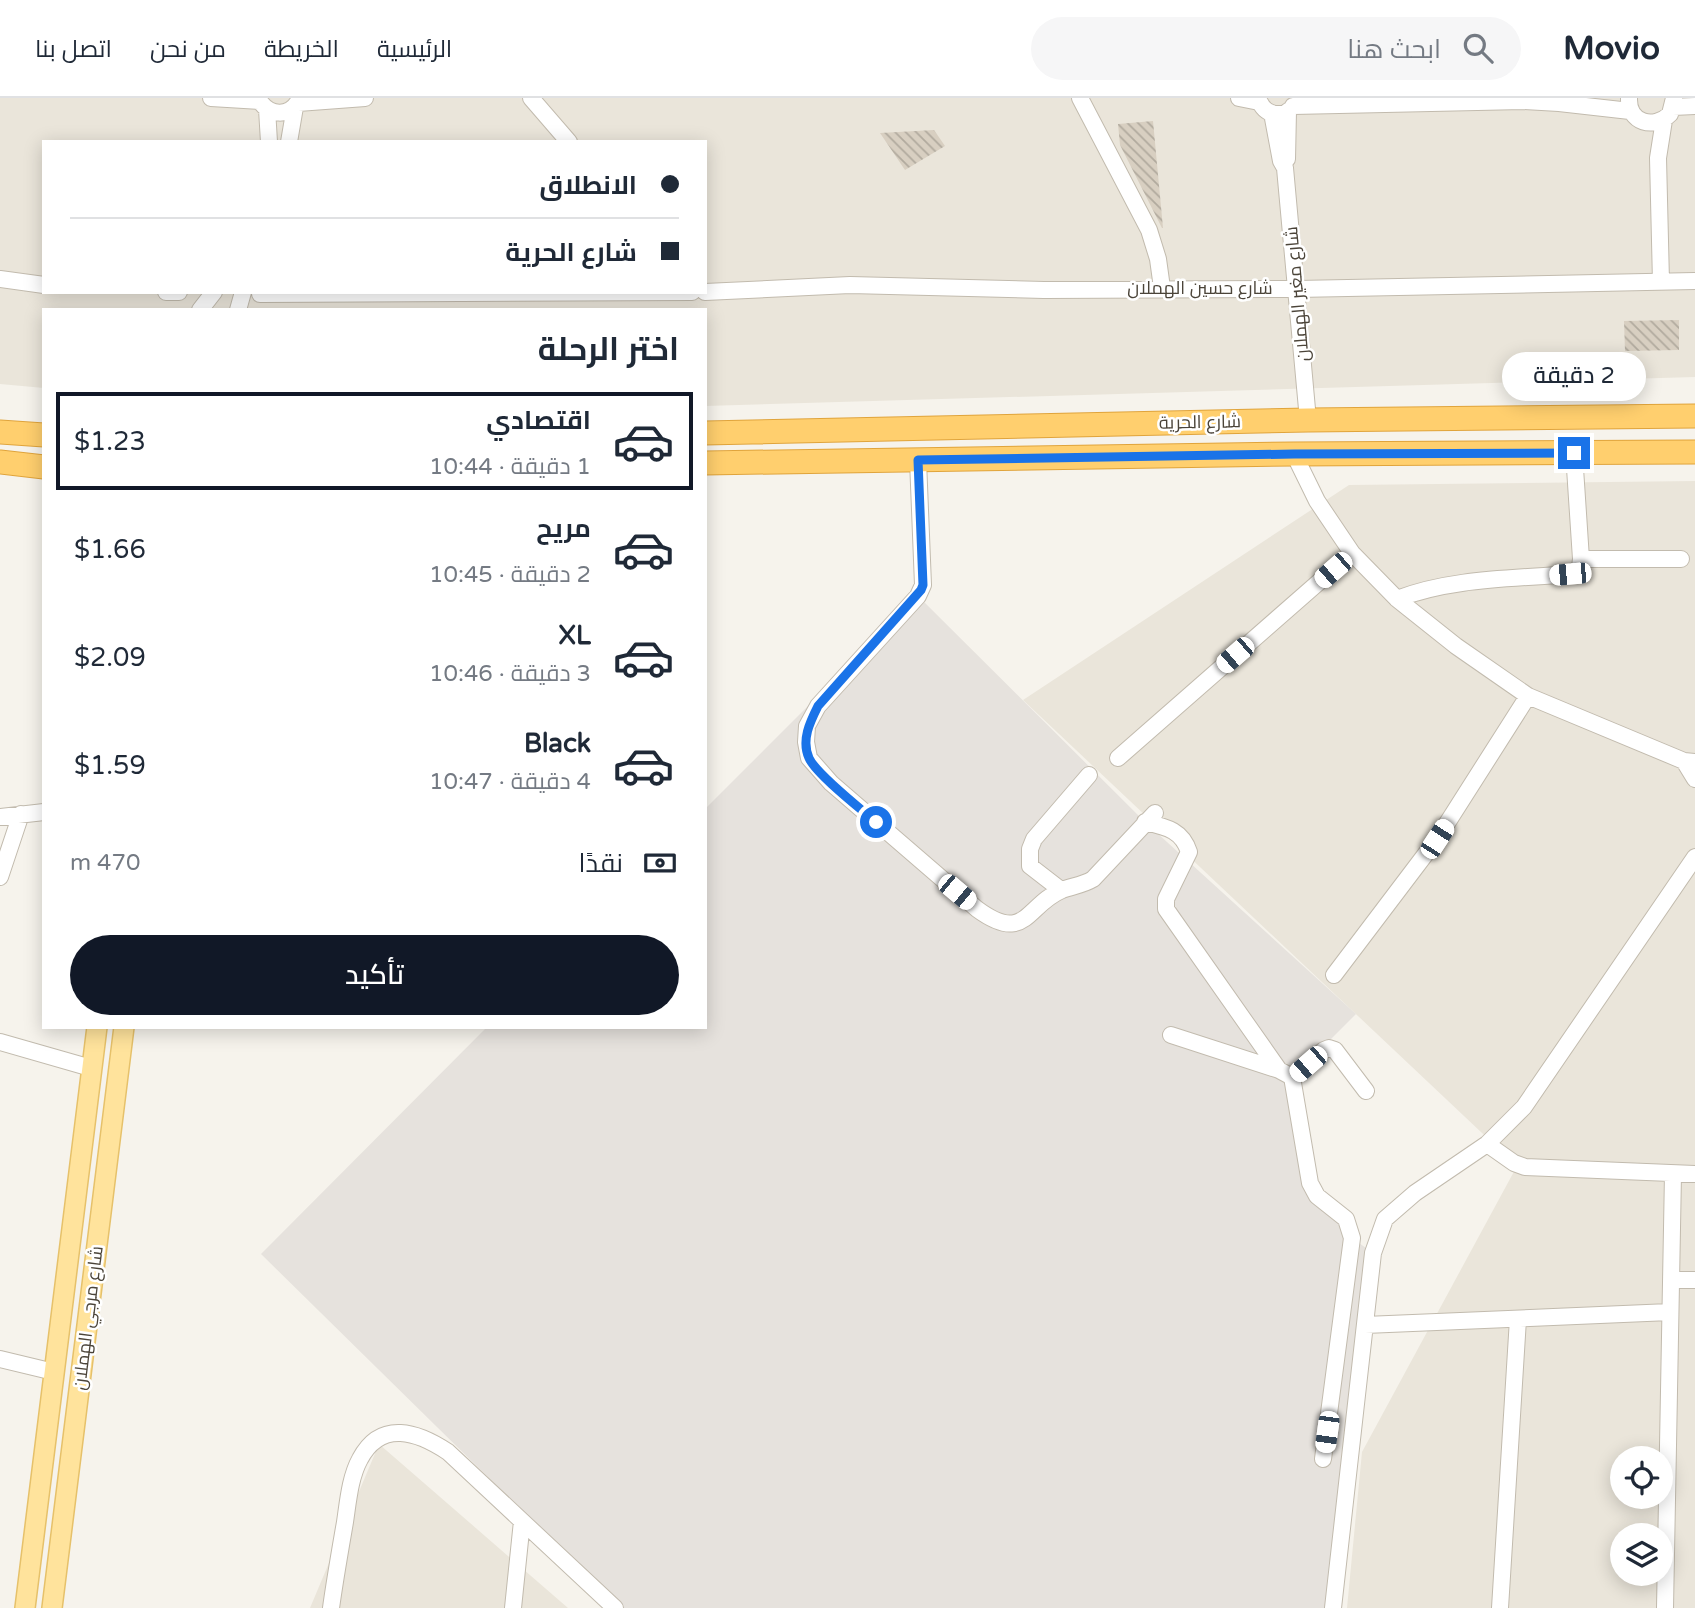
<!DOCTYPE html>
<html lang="ar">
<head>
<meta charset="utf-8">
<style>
	:root { --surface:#fff; --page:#f6f6f7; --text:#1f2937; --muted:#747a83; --line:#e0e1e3; --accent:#111827 }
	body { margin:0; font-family:"Varela Round",Cairo,sans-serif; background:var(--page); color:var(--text); direction:rtl; height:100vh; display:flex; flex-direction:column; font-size:26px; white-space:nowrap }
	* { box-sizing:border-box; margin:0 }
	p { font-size:23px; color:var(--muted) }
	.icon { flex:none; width:38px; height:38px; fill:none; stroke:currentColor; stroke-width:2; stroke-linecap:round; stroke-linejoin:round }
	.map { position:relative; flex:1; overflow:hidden; direction:ltr }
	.panel { position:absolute; left:42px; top:210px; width:665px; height:721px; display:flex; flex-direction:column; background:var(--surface); border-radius:0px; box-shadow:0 4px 18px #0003; direction:rtl }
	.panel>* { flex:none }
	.banner { position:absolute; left:42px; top:42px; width:665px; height:154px; border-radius:0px; box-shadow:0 4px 18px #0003; direction:rtl; display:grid; align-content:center; height:154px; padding:0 28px; background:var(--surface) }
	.tools { position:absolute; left:1610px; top:1348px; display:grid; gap:14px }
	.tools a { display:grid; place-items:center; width:63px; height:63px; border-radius:50%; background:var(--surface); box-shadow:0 4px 18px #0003; font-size:35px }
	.end { position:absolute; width:32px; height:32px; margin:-16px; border:9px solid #1a73e8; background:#fff; box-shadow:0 0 0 4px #fff }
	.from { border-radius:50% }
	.bubble { position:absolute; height:49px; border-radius:24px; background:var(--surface); box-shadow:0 4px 18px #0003; font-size:23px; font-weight:600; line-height:49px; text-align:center; direction:rtl }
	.car { position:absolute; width:21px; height:42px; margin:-21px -10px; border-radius:9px; box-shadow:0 0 5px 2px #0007; background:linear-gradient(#fff 24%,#345 0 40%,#fff 0 76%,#345 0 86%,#fff 0) }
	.banner b { display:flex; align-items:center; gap:24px; height:66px; font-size:26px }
	.banner b+b { border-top:2px solid var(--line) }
	.banner i { width:18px; height:18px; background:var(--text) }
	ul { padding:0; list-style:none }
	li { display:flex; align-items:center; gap:21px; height:98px; margin:0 14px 10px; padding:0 14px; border:4px solid transparent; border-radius:0px }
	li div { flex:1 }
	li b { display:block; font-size:26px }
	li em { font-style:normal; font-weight:600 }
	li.selected { border-color:var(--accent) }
	li>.icon { width:63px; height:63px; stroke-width:1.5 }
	h2 { padding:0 28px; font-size:32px; line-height:84px }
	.pay { display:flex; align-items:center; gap:18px; height:77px; padding:0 28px; font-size:26px }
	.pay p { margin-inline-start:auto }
	.primary-button { display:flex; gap:14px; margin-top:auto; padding:14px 28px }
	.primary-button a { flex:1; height:80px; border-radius:42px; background:var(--accent); color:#fff; font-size:28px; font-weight:600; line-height:80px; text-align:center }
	header { display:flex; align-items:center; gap:42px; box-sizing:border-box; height:98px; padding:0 35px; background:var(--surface); border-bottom:2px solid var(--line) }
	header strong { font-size:33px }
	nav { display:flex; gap:38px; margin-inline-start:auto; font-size:24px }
	.search { width:490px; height:63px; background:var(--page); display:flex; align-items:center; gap:18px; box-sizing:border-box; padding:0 24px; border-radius:38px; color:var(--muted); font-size:26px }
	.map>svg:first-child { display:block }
	.residential { fill:#eae5da; fill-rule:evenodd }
	.industrial { fill:#e6e2dd }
	.building { fill:url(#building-back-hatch) }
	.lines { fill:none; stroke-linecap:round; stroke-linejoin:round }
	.minor-casing { stroke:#c2bbae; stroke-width:18 }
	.major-casing { stroke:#e6c16a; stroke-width:22 }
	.highway-casing { stroke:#e0a43c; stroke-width:25 }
	.minor { stroke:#fff; stroke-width:16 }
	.major { stroke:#ffe39c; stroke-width:19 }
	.highway { stroke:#ffcf6e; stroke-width:23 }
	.route { stroke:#1a73e8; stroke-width:9 }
	.labels { text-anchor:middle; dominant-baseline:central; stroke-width:5; stroke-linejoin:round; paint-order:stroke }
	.street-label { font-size:18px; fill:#4b4439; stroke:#fff }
</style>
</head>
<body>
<header>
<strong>Movio</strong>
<div class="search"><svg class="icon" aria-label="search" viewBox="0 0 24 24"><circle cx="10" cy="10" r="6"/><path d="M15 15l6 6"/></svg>ابحث هنا</div>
<nav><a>الرئيسية</a><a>الخريطة</a><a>من نحن</a><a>اتصل بنا</a></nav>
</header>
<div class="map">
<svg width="1695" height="1510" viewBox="0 0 1695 1510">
	<defs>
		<pattern id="building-back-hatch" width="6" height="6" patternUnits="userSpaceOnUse" patternTransform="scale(1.75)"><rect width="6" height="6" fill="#d8cfc1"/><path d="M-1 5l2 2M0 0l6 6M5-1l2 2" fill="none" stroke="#b1aa9e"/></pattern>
	</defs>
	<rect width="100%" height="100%" fill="#f6f3ec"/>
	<path class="residential" d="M0,0H1695V279L705,308V212H44V290L0,286ZM44,44H705V194H44Z
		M1695,383V1510H1347L1362,1354L1517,1068L1023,602L1349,387ZM1622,1360H1661V1398H1622ZM1622,1437H1661V1475H1622Z
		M379,1346L568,1510H310Z"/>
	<path class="industrial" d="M918,498L1145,724L1356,916L1292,980L1310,1085L1352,1140L1373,1155L1333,1510H621L261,1156L487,929H705V711Z"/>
	<path class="building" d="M1153,23L1163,130H1162L1120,47L1118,26Z
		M934,32L945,48L905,72L880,35Z
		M1679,222V252L1625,253L1624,223Z"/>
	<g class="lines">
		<g class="minor-casing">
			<path id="minor" d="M211,0L259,3
				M258,0C268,19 291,20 300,0
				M531,0L569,44
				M1080,0L1149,132L1158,161L1162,190
				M1239,0L1259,4
				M1258,0C1262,11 1269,17 1281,16
				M1629,0C1628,25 1654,32 1670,16L1674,0
				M298,5L365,0
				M1293,8L1523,3L1559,5L1630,13
				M1673,9L1695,8
				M267,11L269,44
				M1272,15L1281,63L1285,70L1308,322
				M289,44L295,9
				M1287,61L1288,13
				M0,181L44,187
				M1661,184L1658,60L1664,22
				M166,194H179
				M705,194L850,187L1044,192L1297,191L1695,183
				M260,196L692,194
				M200,212L214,194
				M238,212L243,194
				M1574,355L1581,461H1681
				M1294,356L1317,403L1352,455L1397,501L1456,548L1528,598L1684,663L1695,664
				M918,362L923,487L918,498L818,608L807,628L806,644L809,660L831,685L977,811C1026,847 1026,807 1062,792C1073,788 1083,787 1093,781L1155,715
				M1397,501C1451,480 1513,481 1570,476L1580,469L1581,461
				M1118,660L1352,455
				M1684,663L1695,681
				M0,719L44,714
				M1145,724C1166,729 1182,732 1189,754L1166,801V811L1279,972
				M0,779L21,716
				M1061,792L1030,768V751L1034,741L1089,677
				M1334,877L1437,741L1528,598
				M1171,937L1279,972L1292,979L1310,1085L1317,1098L1346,1121L1352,1140L1323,1361
				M0,944L91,970
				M1292,979L1324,952L1329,950L1335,952L1366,993
				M1487,1046L1514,1065L1525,1069L1695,1076
				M1671,1182H1695
				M1365,1227L1670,1214
				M0,1261L54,1274
				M331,1510C335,1481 340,1453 345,1424C348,1404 350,1379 360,1361C381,1321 418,1334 448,1354L615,1510
				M513,1510L522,1423
				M1333,1510L1373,1155L1385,1121L1415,1095L1487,1046L1524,1009L1695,759
				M1500,1510L1518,1221
				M1665,1510L1673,1076"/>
		</g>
		<g class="major-casing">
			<path id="major" d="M25,1510L97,929
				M52,1510L124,929"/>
		</g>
		<g class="highway-casing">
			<path id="highway" d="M0,334L44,337
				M705,335L1308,322L1695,318
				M0,364L44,369
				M705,365L1294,356L1695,354"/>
		</g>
		<use href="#minor" class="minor"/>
		<use href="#major" class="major"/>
		<use href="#highway" class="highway"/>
	</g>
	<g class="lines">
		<path class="route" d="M876,724C861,711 816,676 809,660C801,642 810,624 818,608L921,492L923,487L918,362L1294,356L1574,355"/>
	</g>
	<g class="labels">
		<g class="street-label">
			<text x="1200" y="190">شارع حسين الهملان</text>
			<text transform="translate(1297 196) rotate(-95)">شارع مغير الهملان</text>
			<text transform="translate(1200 324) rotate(-1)">شارع الحرية</text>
			<text transform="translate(88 1220) rotate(-83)">شارع مرجي الهملان</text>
		</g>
	</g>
</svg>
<div class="tools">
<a><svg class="icon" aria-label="locate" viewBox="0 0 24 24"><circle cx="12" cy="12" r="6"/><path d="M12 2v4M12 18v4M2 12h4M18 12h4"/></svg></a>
<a><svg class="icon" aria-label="layers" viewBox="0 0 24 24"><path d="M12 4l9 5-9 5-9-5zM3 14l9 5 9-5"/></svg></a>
</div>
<i class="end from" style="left:876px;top:724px"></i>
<i class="end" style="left:1574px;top:355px"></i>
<div class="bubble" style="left:1502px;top:254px;width:144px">2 دقيقة</div>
<i class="car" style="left:1333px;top:472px;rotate:229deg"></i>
<i class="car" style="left:1570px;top:476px;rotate:265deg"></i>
<i class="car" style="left:1235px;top:557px;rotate:229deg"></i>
<i class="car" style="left:1437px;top:741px;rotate:33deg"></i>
<i class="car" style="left:957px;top:794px;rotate:130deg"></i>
<i class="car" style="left:1308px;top:966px;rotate:229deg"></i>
<i class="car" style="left:1327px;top:1334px;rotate:188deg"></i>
<div class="banner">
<b><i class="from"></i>الانطلاق</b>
<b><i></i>شارع الحرية</b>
</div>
<section class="panel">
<h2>اختر الرحلة</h2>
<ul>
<li class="selected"><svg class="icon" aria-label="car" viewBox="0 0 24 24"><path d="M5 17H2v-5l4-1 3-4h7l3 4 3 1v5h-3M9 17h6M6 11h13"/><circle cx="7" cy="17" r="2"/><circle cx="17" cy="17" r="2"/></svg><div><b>اقتصادي</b><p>1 دقيقة · 10:44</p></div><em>$1.23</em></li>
<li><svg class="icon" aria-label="car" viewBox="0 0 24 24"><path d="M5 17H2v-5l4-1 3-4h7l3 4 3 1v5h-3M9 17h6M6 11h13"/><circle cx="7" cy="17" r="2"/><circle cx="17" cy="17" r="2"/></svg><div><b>مريح</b><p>2 دقيقة · 10:45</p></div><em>$1.66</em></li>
<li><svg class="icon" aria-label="car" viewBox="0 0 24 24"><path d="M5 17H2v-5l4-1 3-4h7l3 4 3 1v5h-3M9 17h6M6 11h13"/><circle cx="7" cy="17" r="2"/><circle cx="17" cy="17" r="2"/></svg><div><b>XL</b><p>3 دقيقة · 10:46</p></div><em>$2.09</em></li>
<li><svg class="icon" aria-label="car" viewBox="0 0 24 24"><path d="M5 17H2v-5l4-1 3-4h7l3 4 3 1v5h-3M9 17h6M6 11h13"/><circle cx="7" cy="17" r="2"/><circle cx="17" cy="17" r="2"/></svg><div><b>Black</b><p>4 دقيقة · 10:47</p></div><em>$1.59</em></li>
</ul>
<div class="pay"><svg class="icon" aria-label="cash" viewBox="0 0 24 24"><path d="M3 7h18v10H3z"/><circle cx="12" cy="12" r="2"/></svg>نقدًا<p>470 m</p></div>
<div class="primary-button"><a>تأكيد</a></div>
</section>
</div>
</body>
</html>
